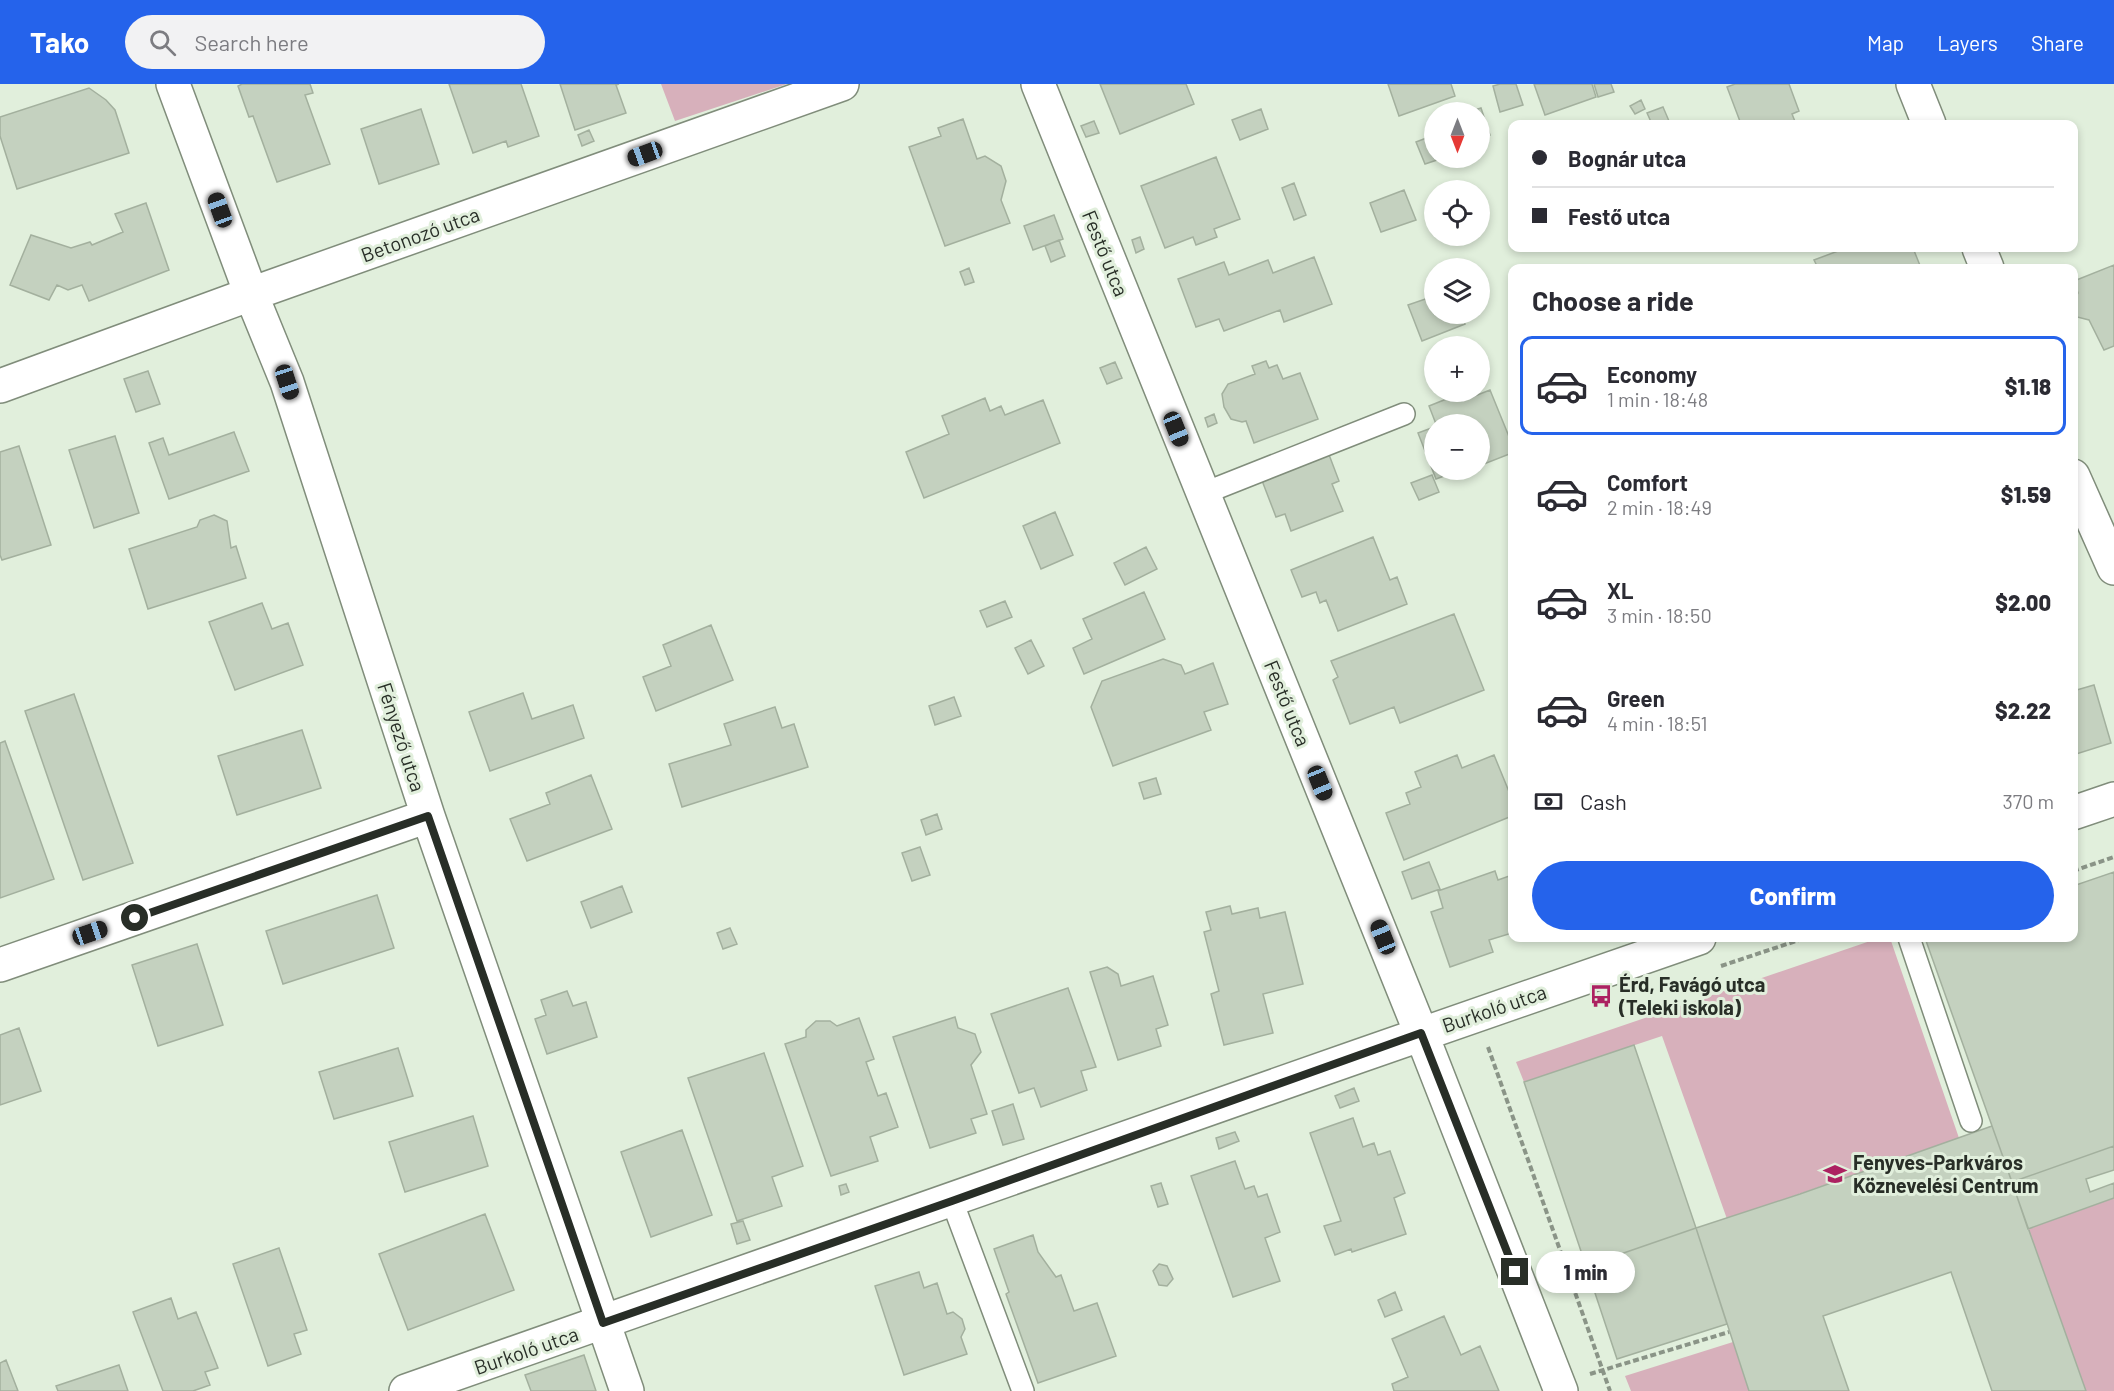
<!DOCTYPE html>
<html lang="en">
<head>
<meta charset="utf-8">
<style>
	:root { --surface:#fff; --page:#f2f2f3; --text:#2b2b33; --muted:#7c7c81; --line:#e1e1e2; --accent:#2563eb }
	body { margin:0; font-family:Barlow,sans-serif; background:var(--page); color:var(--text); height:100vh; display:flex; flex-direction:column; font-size:22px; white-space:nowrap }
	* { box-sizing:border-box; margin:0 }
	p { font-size:20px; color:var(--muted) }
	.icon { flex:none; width:33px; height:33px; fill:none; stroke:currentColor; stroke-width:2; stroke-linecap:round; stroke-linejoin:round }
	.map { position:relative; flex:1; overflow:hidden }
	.side { position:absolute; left:1508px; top:180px; width:570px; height:678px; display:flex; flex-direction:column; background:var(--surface); border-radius:12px; box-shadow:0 3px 9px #0003 }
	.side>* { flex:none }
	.banner { position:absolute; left:1508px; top:36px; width:570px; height:132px; border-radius:12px; box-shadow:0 3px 9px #0003; display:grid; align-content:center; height:132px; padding:0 24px; background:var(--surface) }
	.needle { width:39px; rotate:180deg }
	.tools { position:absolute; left:1424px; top:18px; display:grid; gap:12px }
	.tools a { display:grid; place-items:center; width:66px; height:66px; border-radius:50%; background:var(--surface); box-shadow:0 3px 9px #0003; font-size:30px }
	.end { position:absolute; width:27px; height:27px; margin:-14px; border:8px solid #282e27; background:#fff; box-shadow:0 0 0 3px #fff }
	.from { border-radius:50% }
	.bubble { position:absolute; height:42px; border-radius:21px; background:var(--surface); box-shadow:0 3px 9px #0003; font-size:20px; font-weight:800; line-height:42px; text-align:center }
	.car { position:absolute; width:18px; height:36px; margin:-18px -9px; border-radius:8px; box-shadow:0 0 4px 2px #0007; background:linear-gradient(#222 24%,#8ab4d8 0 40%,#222 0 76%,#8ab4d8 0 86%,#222 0) }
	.banner b { display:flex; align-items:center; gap:21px; height:57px; font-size:22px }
	.banner b+b { border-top:2px solid var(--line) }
	.banner i { width:15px; height:15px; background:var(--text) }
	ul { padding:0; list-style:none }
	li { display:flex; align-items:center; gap:18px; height:99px; margin:0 12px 9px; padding:0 12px; border:3px solid transparent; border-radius:12px }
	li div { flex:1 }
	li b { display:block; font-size:22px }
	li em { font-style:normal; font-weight:800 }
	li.on { border-color:var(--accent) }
	li>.icon { width:54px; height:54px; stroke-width:1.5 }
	h2 { padding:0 24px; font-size:27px; line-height:72px }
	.pay { display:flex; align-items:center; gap:15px; height:66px; padding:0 24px; font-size:22px }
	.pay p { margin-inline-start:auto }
	.action { display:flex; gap:12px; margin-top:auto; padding:12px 24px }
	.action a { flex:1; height:69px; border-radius:36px; background:var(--accent); color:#fff; font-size:24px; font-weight:800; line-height:69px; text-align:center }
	header { display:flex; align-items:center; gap:36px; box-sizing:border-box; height:84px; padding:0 30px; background:var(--accent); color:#fff }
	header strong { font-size:28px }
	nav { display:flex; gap:33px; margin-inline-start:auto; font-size:21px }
	.search { width:420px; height:54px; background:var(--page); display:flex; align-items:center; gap:15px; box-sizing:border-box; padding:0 21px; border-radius:33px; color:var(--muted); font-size:22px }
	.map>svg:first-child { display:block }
	.green { fill:#d7b0bb }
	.building { fill:#c4d1bf; stroke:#a3b09e; stroke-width:1.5 }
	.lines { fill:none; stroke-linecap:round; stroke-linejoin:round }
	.lane-casing { stroke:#808d7b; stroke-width:24 }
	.street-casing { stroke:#808d7b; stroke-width:36 }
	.path { stroke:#8a9487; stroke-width:4; stroke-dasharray:6 3; stroke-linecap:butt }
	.lane { stroke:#fff; stroke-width:21 }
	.street { stroke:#fff; stroke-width:33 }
	.route { stroke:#282e27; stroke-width:8 }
	.labels { text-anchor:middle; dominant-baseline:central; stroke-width:6; stroke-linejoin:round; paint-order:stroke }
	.street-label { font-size:20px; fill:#282e27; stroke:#e1efdc }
	.poi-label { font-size:20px; font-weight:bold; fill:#282e27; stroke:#e1efdc; text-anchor:start }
</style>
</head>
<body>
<header>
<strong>Tako</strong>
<div class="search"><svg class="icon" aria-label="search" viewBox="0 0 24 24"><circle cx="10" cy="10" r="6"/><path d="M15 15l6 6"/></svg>Search here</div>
<nav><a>Map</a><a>Layers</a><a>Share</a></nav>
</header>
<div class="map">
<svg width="2114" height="1307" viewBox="0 0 2114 1307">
	<rect width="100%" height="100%" fill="#e1efdc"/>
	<path class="green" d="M661,0H787L675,37Z
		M1879,854H1890L1959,1054L1727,1135L1662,952L1524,998L1516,978Z
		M2114,1114V1307H2086L2028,1145Z
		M1733,1258L1749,1307H1631L1625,1292Z"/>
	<path class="building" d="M242,0H310L313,9L305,11L330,80L277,98L253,32L249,33L238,2Z
		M449,0H521L539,52L508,63L506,57L473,69Z
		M560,0H619L616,1L626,29L575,46Z
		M1100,0H1186L1194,20L1120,50Z
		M1388,0H1451L1455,12L1399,32Z
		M1500,0H1516L1523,21L1500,28L1493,2Z
		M1534,0H1592L1596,13L1545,31Z
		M1594,0H1611L1614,8L1598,13Z
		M1735,0H1789L1799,27L1792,30L1796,40H1741L1727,3Z
		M89,4L106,16L115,26L129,69L17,105L0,52V33Z
		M1641,16L1645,25L1635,30L1630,22Z
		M1663,23L1669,37L1662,40H1652L1647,29Z
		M1481,24L1490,51L1479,55V28H1468Z
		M421,25L439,80L379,100L361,45Z
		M1261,25L1268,45L1240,56L1232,36Z
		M963,35L977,75L985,72L1001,82L1006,97L1001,116L1010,139L945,162L909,63L941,52L938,44Z
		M1094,37L1099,49L1086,53L1081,42Z
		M589,46L594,57L582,62L578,51Z
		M1434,51V74H1443L1425,80L1416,58Z
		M1216,73L1240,135L1214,145L1217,153L1196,161L1193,153L1165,164L1141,102Z
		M1294,99L1306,131L1294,136L1282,104Z
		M1404,106L1416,136L1381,148L1370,119Z
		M146,119L169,186L89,217L82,201L68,206L57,201L49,216L10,201L31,151L71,164L90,158L92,161L123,148L115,130Z
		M1054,131L1063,155L1033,166L1024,142Z
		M1140,153L1144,165L1136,169L1132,156Z
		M1059,156L1065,172L1051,178L1045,162Z
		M1837,164H1913L1921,184H1818L1814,176L1838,167Z
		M1314,173L1332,220L1284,238L1280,226L1224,247L1219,235L1196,243L1178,195L1224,178L1229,191L1268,176L1273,189Z
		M2114,181V262L2104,266L2089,236L2077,233L2073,219L2078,209L2074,197Z
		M969,184L974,198L965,201L960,188Z
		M1434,212V230H1461L1465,240L1422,257L1408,221Z
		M1266,277L1269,284L1277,281L1283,295L1300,289L1318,335L1254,359L1246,337L1242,338L1231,335L1224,323L1222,310L1228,300L1255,290L1252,282Z
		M1115,278L1122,294L1107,300L1100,284Z
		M148,287L160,320L136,328L124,295Z
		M1490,306L1512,360V369L1479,382V340H1436L1429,322L1459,310L1462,317Z
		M985,314L990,327L1001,322L1005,331L1043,316L1060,359L924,414L906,368L949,350L942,332Z
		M1214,330L1217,339L1208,343L1205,334Z
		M1434,343V386H1471L1457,391L1455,388L1436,395L1418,349Z
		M234,348L249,387L169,415L149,359L163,354L169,371Z
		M115,352L139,429L94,444L69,366Z
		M19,362L51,461L2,476L0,471V368Z
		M1328,368L1339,397L1332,400L1343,427L1291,447L1285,430L1276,433L1261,394Z
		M1432,391L1439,408L1419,416L1411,399Z
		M1055,428L1073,471L1041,485L1023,442Z
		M214,431L227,437L231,464L236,462L246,494L148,525L129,465L197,443L200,436Z
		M1373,453L1390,496L1397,493L1407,520L1338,547L1326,516L1320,519L1316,508L1302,513L1291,486Z
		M1146,463L1157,485L1125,501L1114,479Z
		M1144,508L1165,555L1084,590L1073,564L1092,555L1083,535Z
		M1005,517L1012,533L987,543L980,527Z
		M262,519L272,545L288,539L303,581L235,606L209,538Z
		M1454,530L1484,606L1400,639L1394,623L1350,640L1333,596L1338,593L1331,577Z
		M711,541L733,596L656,627L643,593L671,582L663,561Z
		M1031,556L1044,582L1028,590L1015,564Z
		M1163,575L1181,581L1185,590L1213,579L1228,620L1204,628L1211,646L1113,682L1091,623L1102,597Z
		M2094,601L2111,659L2073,671V607Z
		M523,609L532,635L573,621L584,654L490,687L469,628Z
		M74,610L133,779L83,796L25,627Z
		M954,613L961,632L935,641L929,622Z
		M775,623L782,644L794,640L808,683L682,723L669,680L731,661L724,640Z
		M302,646L321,704L237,731L218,672Z
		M5,657L54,795L0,814V659Z
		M1457,671L1462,684L1494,671L1512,715V732L1404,776L1386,729L1410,720L1406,709L1421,703L1415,688Z
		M591,691L612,745L527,777L510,735L550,720L546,709Z
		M1156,694L1161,710L1144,715L1139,699Z
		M937,730L942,745L926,751L921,736Z
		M920,763L930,791L912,797L902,769Z
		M1429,778L1440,805L1412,815L1402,788Z
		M1495,787L1498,796L1512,791V849L1489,856L1493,868L1450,883L1431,828L1443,824L1438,807Z
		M2114,788V1062L2012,1098L1925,854H2073V802Z
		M622,802L632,828L591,844L581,818Z
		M377,811L394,864L283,900L266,847Z
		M1230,822L1232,830L1258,824L1260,834L1285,828L1303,900L1263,910L1273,949L1224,961L1211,910L1219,907L1204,848L1211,846L1206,828Z
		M730,844L737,860L723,865L717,849Z
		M197,860L223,941L158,962L132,881Z
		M1107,883L1118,890L1121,902L1153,892L1168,941L1156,945L1161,962L1118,976L1090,888Z
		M1068,904L1096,983L1081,987L1087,1006L1041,1023L1034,1004L1019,1009L991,930Z
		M567,907L573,922L586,918L597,953L547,970L535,935L546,931L541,916Z
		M955,933L958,944L975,950L981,968L971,981L987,1030L971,1035L976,1049L930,1064L893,953Z
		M859,934L874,975L866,978L878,1012L886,1009L898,1043L870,1053L878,1077L831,1092L785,960L806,953V946L816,937H830L837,942Z
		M19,944L41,1007L0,1021V951Z
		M1634,961L1696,1144L1586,1182L1524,998Z
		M398,964L413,1012L334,1035L319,988Z
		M764,969L803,1082L772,1093L782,1122L737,1137L688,994Z
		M1354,1004L1359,1017L1340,1024L1335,1012Z
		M1013,1020L1024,1055L1003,1061L992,1027Z
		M473,1032L488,1082L405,1108L389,1058Z
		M1353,1034L1363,1063L1374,1059L1378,1071L1390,1067L1405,1109L1394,1114L1406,1150L1352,1168L1351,1165L1335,1171L1324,1142L1341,1137L1310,1049Z
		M1992,1042L2086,1307H1992L1951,1188L1823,1232L1849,1307H1749L1696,1144L1800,1110Z
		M682,1046L712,1131L651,1153L621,1068Z
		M1235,1048L1239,1057L1219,1065L1216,1054Z
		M2114,1062V1086L2086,1095L2090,1108L2114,1099V1114L2028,1145L2012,1098Z
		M1235,1077L1245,1105L1254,1102L1258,1113L1267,1110L1280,1148L1265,1154L1280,1197L1233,1213L1191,1092Z
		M1161,1099L1168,1120L1158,1123L1151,1102Z
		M846,1100L849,1108L841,1111L839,1102Z
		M485,1130L514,1206L408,1246L379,1170Z
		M743,1137L750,1156L737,1160L731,1140Z
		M1696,1144L1727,1240L1617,1275L1586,1182Z
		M1033,1151L1038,1168L1056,1193L1061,1191L1074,1227L1097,1219L1116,1272L1038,1299L1006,1210L1009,1208L994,1165Z
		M279,1164L307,1246L294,1250L301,1270L268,1282L233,1180Z
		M1159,1180L1167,1182L1173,1195L1167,1202L1159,1201L1153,1187Z
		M919,1188L924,1204L937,1199L947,1230L953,1228L962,1235L965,1245L961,1253L967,1270L904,1291L875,1202Z
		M1395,1208L1402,1226L1385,1233L1378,1216Z
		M171,1214L178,1235L196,1228L218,1284L205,1288L210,1301L193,1307H163L133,1228Z
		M1444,1232L1461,1271L1480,1262L1499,1307H1394L1392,1300L1408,1293L1392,1255Z
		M584,1271L596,1307H531L525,1291Z
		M6,1276L18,1307H0V1279Z
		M119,1281L128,1307H58L56,1302Z"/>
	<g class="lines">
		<g class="lane-casing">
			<path id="lane" d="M1202,410L1404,330
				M1909,854L1971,1037
				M952,1117L1023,1307"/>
		</g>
		<g class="street-casing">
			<path id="street" d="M173,0L251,210L287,298L428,732L627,1307
				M1038,0L1421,949L1561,1307
				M1913,0L1929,40
				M1979,164L1987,184
				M0,302L251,210L842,0
				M2073,392L2114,484
				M2073,729L2114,715
				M0,881L428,732
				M406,1307C838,1158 1267,1002 1699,854"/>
		</g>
		<path class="path" d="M2073,787L2114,773
			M1721,882L1805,854
			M1488,963L1610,1307
			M1590,1290L1729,1248"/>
		<use href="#lane" class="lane"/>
		<use href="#street" class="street"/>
	</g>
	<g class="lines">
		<path class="route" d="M135,834L428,732L603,1239L952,1117L1421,949L1515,1188"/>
	</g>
	<defs>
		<g id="bus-bare" transform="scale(1.8)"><path d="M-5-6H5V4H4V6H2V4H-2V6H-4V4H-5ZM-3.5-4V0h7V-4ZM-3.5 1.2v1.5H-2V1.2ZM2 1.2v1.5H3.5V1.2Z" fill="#ac2161" stroke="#e1efdc" stroke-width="2.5" paint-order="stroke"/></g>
		<g id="school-bare" transform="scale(1.8)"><path d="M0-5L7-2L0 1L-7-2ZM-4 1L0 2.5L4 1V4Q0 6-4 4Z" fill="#ac2161" stroke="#e1efdc" stroke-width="2.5" paint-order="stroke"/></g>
	</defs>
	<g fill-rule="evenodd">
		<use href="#bus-bare" x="1601" y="912"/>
		<use href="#school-bare" x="1835" y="1090"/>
	</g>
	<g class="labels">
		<g class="street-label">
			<text transform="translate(420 150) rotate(-20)">Betonozó utca</text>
			<text transform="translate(1106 169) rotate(68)">Festő utca</text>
			<text transform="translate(1288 619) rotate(68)">Festő utca</text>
			<text transform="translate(402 653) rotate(72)">Fényező utca</text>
			<text transform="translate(1494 924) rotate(-19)">Burkoló utca</text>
			<text transform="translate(526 1266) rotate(-19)">Burkoló utca</text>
		</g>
		<g class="poi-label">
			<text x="1619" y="900">Érd, Favágó utca<tspan x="1619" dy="23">(Teleki iskola)</tspan></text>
			<text x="1853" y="1078">Fenyves-Parkváros<tspan x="1853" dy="23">Köznevelési Centrum</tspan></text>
		</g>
	</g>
</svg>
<div class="tools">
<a><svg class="needle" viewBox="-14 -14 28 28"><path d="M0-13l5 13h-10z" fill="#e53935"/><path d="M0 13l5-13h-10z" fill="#7c7c81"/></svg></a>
<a><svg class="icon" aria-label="locate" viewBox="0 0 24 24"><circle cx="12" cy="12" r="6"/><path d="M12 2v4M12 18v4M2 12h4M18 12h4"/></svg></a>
<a><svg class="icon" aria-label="layers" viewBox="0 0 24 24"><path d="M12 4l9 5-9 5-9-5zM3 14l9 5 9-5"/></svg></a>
<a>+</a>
<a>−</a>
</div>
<i class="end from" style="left:135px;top:834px"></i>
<i class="end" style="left:1515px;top:1188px"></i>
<div class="bubble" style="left:1536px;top:1167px;width:99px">1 min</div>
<i class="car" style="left:645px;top:70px;rotate:250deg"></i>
<i class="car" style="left:220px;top:126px;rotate:340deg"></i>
<i class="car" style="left:287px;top:298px;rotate:162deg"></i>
<i class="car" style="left:1176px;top:345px;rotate:158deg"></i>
<i class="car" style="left:1320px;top:699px;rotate:158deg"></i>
<i class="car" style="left:90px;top:849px;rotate:71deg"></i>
<i class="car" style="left:1383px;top:853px;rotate:338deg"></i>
<div class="banner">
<b><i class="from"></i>Bognár utca</b>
<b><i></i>Festő utca</b>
</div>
<section class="side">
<h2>Choose a ride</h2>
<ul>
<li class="on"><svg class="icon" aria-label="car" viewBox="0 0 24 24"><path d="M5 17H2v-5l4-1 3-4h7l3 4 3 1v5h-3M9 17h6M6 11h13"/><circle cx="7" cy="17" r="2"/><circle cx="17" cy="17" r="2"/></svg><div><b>Economy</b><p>1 min · 18:48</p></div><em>$1.18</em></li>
<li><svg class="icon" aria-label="car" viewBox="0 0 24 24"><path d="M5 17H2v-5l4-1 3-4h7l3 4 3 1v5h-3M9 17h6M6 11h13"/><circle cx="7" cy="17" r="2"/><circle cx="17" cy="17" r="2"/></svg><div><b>Comfort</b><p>2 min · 18:49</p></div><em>$1.59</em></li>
<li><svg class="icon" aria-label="car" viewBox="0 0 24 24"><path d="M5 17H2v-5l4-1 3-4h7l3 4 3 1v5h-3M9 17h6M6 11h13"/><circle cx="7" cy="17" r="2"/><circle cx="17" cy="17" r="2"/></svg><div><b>XL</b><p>3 min · 18:50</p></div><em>$2.00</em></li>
<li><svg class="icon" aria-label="car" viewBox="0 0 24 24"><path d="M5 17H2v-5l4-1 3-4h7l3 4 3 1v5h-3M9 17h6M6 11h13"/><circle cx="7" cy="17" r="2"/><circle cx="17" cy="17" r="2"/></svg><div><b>Green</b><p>4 min · 18:51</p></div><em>$2.22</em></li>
</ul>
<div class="pay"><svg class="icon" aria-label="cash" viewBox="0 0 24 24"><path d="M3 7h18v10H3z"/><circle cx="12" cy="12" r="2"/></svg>Cash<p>370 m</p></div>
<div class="action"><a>Confirm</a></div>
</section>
</div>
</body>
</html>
